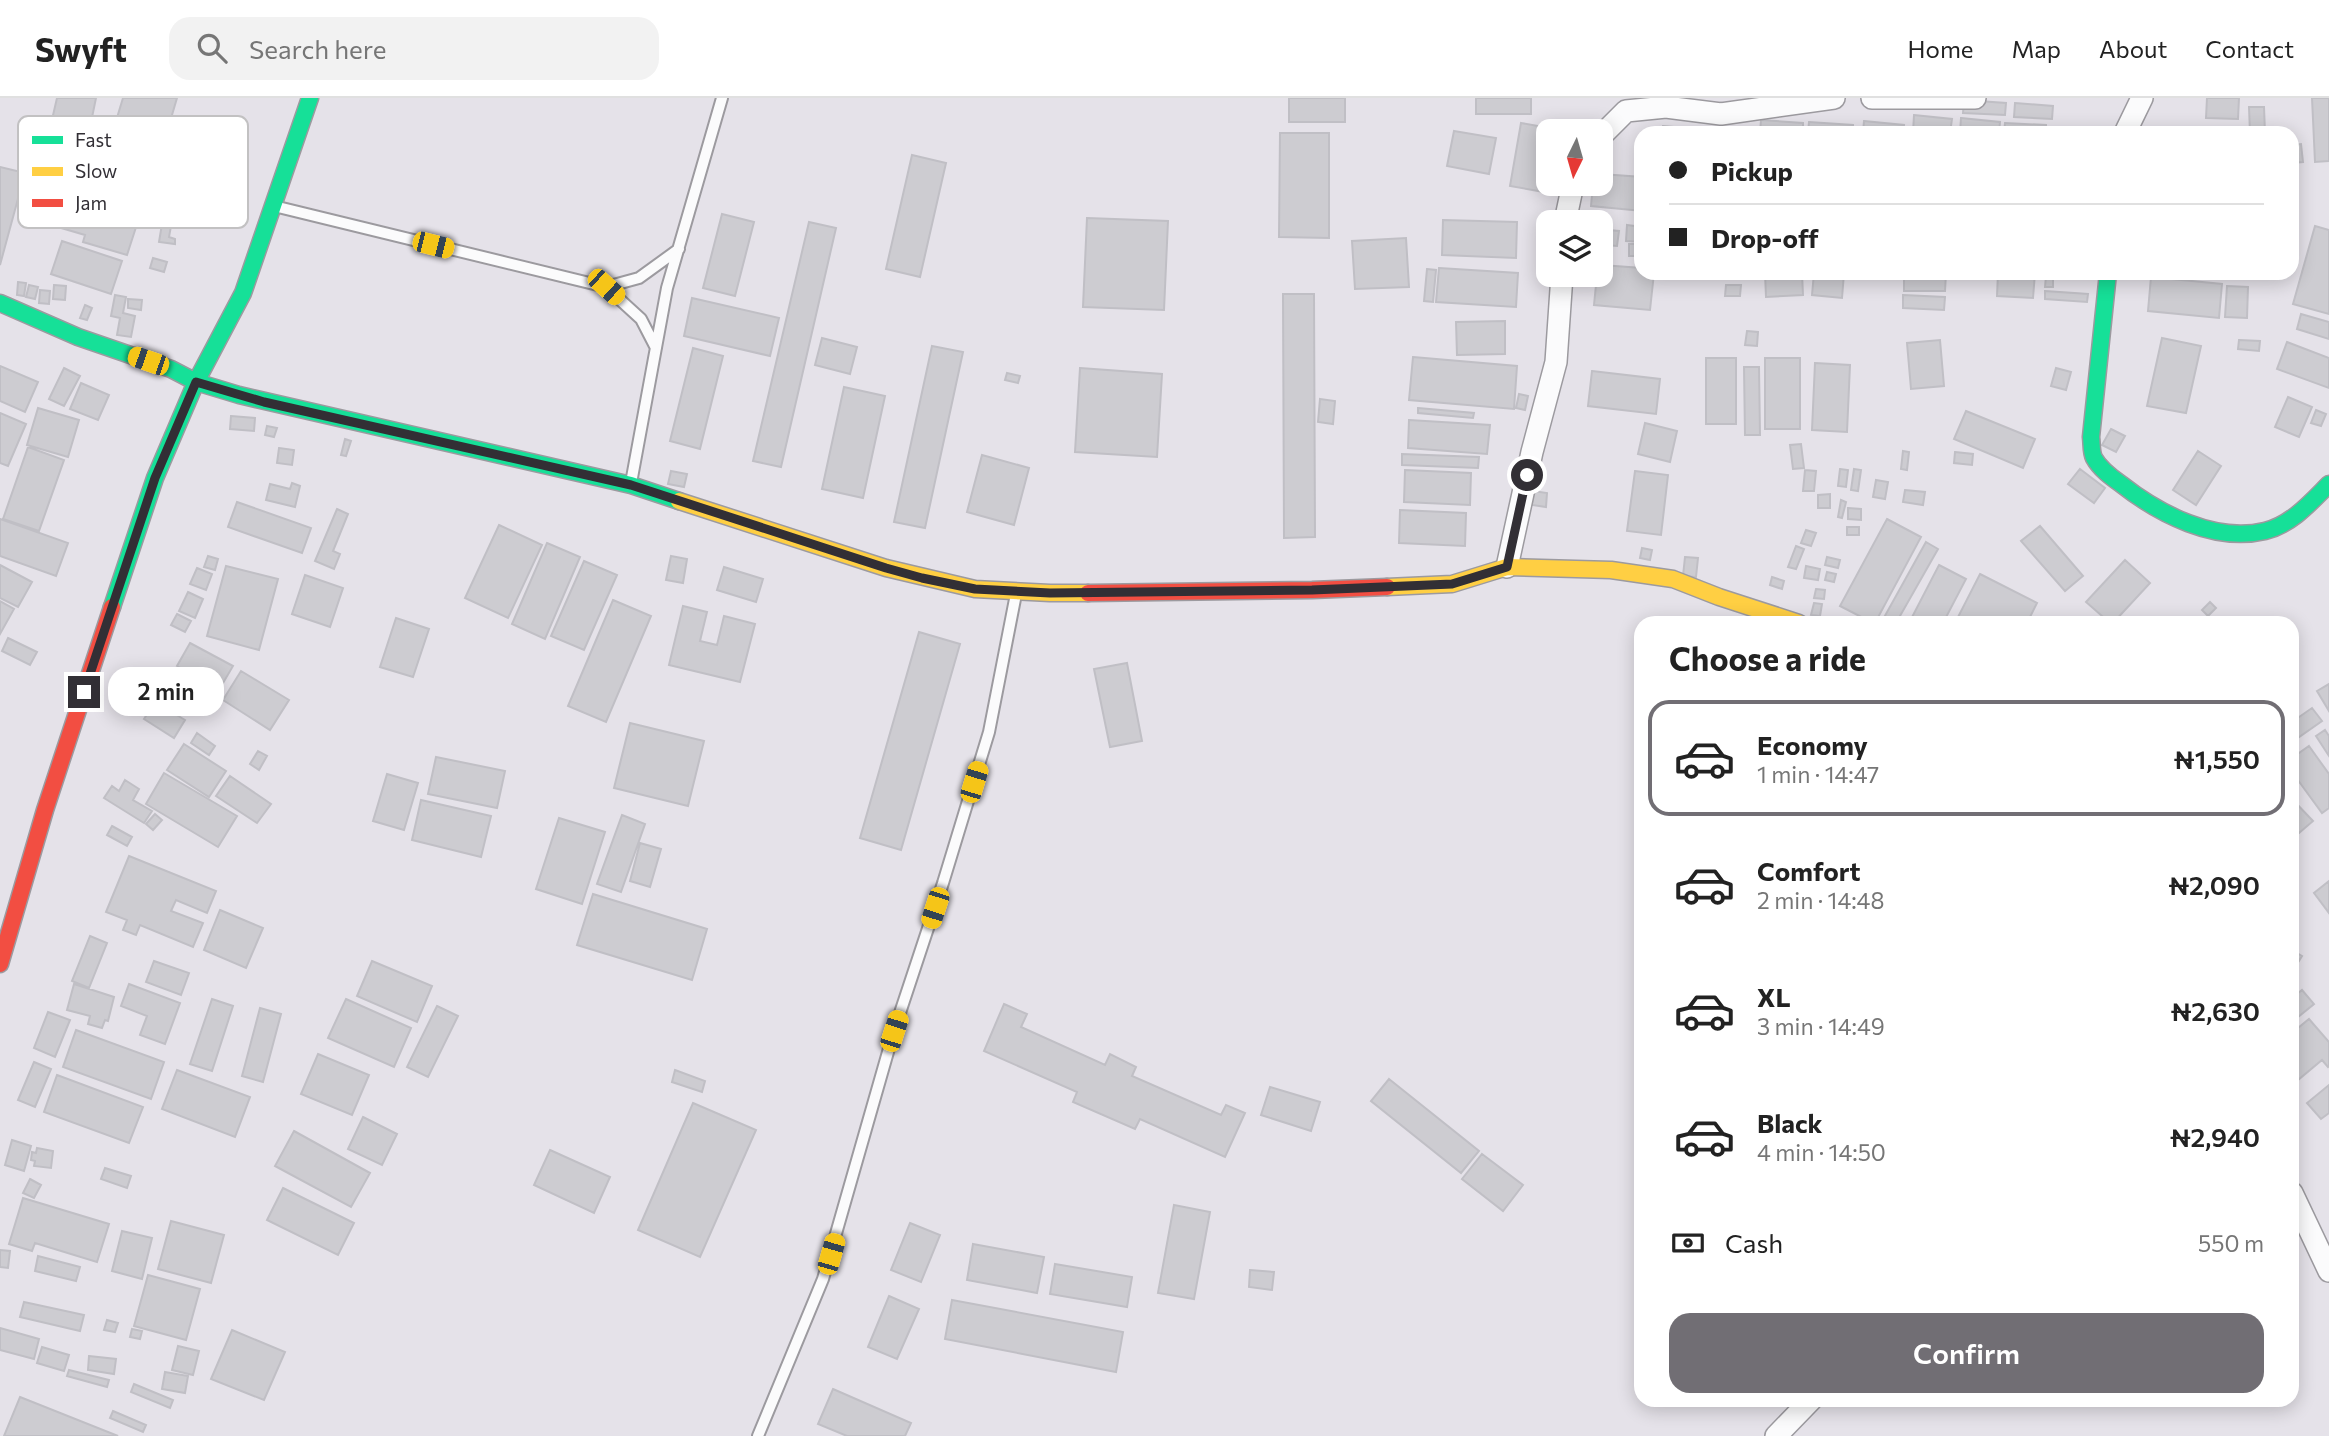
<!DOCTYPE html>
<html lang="en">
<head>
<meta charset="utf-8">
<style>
	:root { --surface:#fff; --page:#f2f2f2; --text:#222; --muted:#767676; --line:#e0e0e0; --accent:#716e74 }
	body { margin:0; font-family:Commissioner,sans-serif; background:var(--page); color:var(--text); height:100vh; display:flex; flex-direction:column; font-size:26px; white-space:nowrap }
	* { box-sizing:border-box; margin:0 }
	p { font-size:23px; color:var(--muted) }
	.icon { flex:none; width:38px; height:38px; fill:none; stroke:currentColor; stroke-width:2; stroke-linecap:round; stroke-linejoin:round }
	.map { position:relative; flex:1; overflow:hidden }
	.details { position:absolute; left:1634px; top:518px; width:665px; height:791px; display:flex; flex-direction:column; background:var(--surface); border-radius:21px; box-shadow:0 4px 18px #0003 }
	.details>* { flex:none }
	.banner { position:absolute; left:1634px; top:28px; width:665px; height:154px; border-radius:21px; box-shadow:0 4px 18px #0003; display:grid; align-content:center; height:154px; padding:0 35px; background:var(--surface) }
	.needle { width:46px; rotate:185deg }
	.buttons { position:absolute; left:1536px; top:21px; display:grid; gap:14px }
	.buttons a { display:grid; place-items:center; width:77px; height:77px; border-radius:14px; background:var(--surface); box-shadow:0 4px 18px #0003; font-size:35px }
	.end { position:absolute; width:32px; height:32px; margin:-16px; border:9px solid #322f35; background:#fff; box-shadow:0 0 0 4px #fff }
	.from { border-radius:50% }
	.bubble { position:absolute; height:49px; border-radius:21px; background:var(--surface); box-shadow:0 4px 18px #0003; font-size:23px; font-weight:600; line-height:49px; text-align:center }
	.car { position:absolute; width:21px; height:42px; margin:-21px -10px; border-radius:9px; box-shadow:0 0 5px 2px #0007; background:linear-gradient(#f5c518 24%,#345 0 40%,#f5c518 0 76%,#345 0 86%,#f5c518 0) }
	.banner b { display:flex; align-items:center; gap:24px; height:66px; font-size:26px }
	.banner b+b { border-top:2px solid var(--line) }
	.banner i { width:18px; height:18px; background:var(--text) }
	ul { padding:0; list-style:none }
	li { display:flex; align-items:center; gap:21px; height:116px; margin:0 14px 10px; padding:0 21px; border:4px solid transparent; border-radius:21px }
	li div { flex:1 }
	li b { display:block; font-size:26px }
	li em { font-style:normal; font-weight:600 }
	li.on { border-color:var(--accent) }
	li>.icon { width:63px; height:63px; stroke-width:1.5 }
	h2 { padding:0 35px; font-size:32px; line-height:84px }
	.pay { display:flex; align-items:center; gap:18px; height:77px; padding:0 35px; font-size:26px }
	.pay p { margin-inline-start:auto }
	.cta { display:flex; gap:14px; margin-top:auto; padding:14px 35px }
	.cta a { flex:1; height:80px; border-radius:21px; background:var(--accent); color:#fff; font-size:28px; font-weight:600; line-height:80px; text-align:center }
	header { display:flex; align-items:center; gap:42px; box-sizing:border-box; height:98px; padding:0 35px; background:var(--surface); border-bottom:2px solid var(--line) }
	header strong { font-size:33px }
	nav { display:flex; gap:38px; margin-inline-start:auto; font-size:24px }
	.search { width:490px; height:63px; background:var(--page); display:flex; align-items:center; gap:18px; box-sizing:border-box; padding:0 24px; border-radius:21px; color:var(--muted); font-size:26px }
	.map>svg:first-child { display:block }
	.building { fill:#cdccd1; stroke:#c0bfc5; stroke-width:2 }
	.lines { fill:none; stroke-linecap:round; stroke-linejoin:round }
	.lane-casing { stroke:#9c9a9f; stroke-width:14 }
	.street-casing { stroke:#9c9a9f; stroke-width:24 }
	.fast-casing { stroke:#9c9a9f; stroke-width:19 }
	.slow-casing { stroke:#9c9a9f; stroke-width:19 }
	.jam-casing { stroke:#9c9a9f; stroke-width:19 }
	.lane { stroke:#fbfbfc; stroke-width:10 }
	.street { stroke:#fbfbfc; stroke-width:21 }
	.fast { stroke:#16e098; stroke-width:16 }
	.slow { stroke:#ffcf43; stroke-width:16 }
	.jam { stroke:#f24e42; stroke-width:16 }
	.route { stroke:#322f35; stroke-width:9 }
	.key { fill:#fff; stroke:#c2c1c2; stroke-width:2 }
	.key-label { font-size:19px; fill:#322f35 }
</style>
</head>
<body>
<header>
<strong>Swyft</strong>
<div class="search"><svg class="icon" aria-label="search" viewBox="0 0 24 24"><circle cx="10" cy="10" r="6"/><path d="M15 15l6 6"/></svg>Search here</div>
<nav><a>Home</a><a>Map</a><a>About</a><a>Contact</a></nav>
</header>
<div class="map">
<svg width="2329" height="1338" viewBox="0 0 2329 1338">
	<rect width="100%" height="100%" fill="#e5e2e9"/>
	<path class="building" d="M57,0H96L89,34L51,26Z
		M123,0H177L159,61L109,46Z
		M1289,0H1345V24H1289Z
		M1476,0H1531V16H1476Z
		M2207,0H2239L2238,21L2206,20Z
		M2312,0H2329V63L2315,64Z
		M1964,2L2006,5L2005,17L1963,15Z
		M2015,5L2053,8L2052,21L2014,19Z
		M2249,9H2264L2265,35H2250Z
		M1914,17L1952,21L1950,35H1913Z
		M1961,20L2000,24L1999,35H1960Z
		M1761,22L1803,25V35H1760Z
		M1864,23L1904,27L1903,35H1863Z
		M1809,24L1853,27V35H1808Z
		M1521,25L1555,31V33H1549V66L1544,94L1510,88Z
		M2005,25L2046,27V35H2004Z
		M1663,28L1716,33V35H1662Z
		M1729,29L1753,31V35H1729Z
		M1454,33L1496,40L1489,76L1447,68Z
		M1280,35H1329V140L1279,139Z
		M2301,46L2303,64L2292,65V47Z
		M912,57L946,65L920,179L886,171Z
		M0,69L25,75L0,167Z
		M1601,76L1642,79V113L1591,108L1593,86H1601Z
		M60,98L78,103L75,114L83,116L85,108L138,123L127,157L83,144L85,137L51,127L55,116L60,118L63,109L57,108Z
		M722,116L754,124L735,198L703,190Z
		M1087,120L1168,123L1164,212L1083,209Z
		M1443,122L1517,124L1516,160L1442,157Z
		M809,124L836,130L781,369L753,363Z
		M162,126L171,128L169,139L175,141V146L159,144Z
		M1627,127L1642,129V144L1626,143Z
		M2315,128L2329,132V216L2293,206Z
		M1608,132L1619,133L1617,148L1606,147Z
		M1406,140L1409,189L1355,191L1352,143Z
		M62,143L122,163L111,196L51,176Z
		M1629,146H1636V158H1629Z
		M153,160L167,164L164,174L150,170Z
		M1601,167L1642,170V175H1654L1650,212L1594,207L1597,177H1601Z
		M1439,170L1518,175L1516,209L1436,204Z
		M1427,171L1436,172L1433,204L1424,203Z
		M1765,175H1802L1803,197L1766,199Z
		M1814,175H1844L1842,200L1812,197Z
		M1904,175H1946L1945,193H1904Z
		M1998,175H2035L2033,200L1997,198Z
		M2046,178H2053V189H2045Z
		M2151,179L2222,186L2219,220L2148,213Z
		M18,184L26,185L24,198L17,197Z
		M29,187L38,189L35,201L26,199Z
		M54,187L66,188L65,202L53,201Z
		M1726,187H1741L1740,198H1725Z
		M2227,188L2248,189L2247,220L2225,219Z
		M40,192L50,193L49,206L39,205Z
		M2045,193L2088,196L2087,204L2045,201Z
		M1283,196H1314L1315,439L1284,440Z
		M115,197L126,199L123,215L135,218L131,239L117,237L120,220L111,218Z
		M1903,197L1945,199L1944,212L1903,210Z
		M692,200L779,220L770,258L684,238Z
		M128,201L142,202L141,212L128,210Z
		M85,207L92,210L87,222L80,220Z
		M2301,216L2329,224V241L2297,231Z
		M1505,223V256L1457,257L1456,224Z
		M1747,233L1758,234L1757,248L1745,247Z
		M822,240L857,249L850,276L815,267Z
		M2162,240L2201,248L2186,315L2147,308Z
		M1940,242L1944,288L1911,291L1907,245Z
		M2239,242L2260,243L2259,253L2238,251Z
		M2287,244L2329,260V290L2277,271Z
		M932,248L963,254L925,430L894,424Z
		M693,250L723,258L700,351L670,343Z
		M1413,259L1517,268L1514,311L1409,302Z
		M1706,260H1736V326H1706Z
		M1765,260H1800V331H1765Z
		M1815,265L1850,267L1847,334L1812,332Z
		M0,268L38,284L25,314L0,303Z
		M1744,269H1759L1760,337H1745Z
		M64,270L80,278L64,308L49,301Z
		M1080,270L1162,276L1157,359L1075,354Z
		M2056,270L2071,274L2066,292L2051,288Z
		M1592,273L1660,281L1656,316L1588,308Z
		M1007,275L1020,278L1018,285L1005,282Z
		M81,285L109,297L98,322L70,311Z
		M844,289L885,298L863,400L822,391Z
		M1519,296L1528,298L1525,312L1516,310Z
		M2288,299L2312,309L2299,339L2275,329Z
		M1320,301L1335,303L1333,326L1318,324Z
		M38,310L79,322L68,359L27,347Z
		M1418,310L1474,315L1473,320L1418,315Z
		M2316,312L2326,316L2321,328L2311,325Z
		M1966,313L2035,341L2023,370L1954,341Z
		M0,315L26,326L8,368L0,365Z
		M231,318L255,320L254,333L230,331Z
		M1409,322L1490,327L1487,356L1408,350Z
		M1645,325L1677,333L1670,364L1638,356Z
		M267,328L277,330L274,339L265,337Z
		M2111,331L2125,338L2116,354L2102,347Z
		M345,341L351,343L346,358L341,357Z
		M1801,346L1804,370L1793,371L1790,347Z
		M28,349L64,362L39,433L3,421Z
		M279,350L294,352L292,367L277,365Z
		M1903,353L1909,354L1907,372L1901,371Z
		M2198,353L2221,368L2196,407L2173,392Z
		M1955,354L1973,356L1972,367L1954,365Z
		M1402,356L1479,359L1478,370L1402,367Z
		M982,357L1029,370L1014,427L967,414Z
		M1840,371L1848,372L1846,389L1838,388Z
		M1854,371L1861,372L1858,393L1851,392Z
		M2080,371L2105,390L2094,405L2068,386Z
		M1405,372L1471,375L1470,407L1404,404Z
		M1805,372L1816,373L1814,393H1803Z
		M671,373L687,376L684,389L668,386Z
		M1635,373L1668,377L1661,437L1627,433Z
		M1876,382L1888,384L1885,401L1873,399Z
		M292,385L300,388L295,409L266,402L270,386L290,391Z
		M1905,392L1925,394L1923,407L1903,404Z
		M1533,393L1547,395L1546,409L1532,407Z
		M1830,396V410H1818V397Z
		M1841,402L1846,404L1842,420L1838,419Z
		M237,404L311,430L302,455L228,429Z
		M1848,410L1861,411V422L1848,421Z
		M337,411L348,416L333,453L340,456L334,471L315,463Z
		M1400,412L1466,415L1465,448L1399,445Z
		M0,421L68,445L56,478L0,458Z
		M1887,421L1921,439L1875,525H1873L1840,508Z
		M499,427L542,447L508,520L465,500Z
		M2040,428L2083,478L2065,493L2021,443Z
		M1847,429H1859V437H1847Z
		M1806,432L1816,435L1811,448L1801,445Z
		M1926,444L1938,451L1896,525H1881Z
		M547,445L580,459L545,541L512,526Z
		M1796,448L1804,451L1796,471L1788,469Z
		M1642,450L1652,452L1650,462L1640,460Z
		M208,458L218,461L215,472L204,469Z
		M671,458L687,461L683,485L666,482Z
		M1685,459L1698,460L1696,479L1683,478Z
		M1827,459L1840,462L1838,470L1825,467Z
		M2125,462L2150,485L2113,525H2110L2086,504Z
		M584,463L617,477L584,552L551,538Z
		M0,467L32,484L18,509L0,500Z
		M1939,467L1966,481L1943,525H1909Z
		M226,468L278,481L259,552L207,538Z
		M1806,468L1820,471L1818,482L1804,480Z
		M724,469L763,481L756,504L717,492Z
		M197,470L212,476L206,492L190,486Z
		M1827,474L1836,476L1834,484L1825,482Z
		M1980,476L2037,505L2027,525H1955Z
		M305,477L343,490L330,529L292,516Z
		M1772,479L1784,483L1782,491L1770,487Z
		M1816,491L1825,492L1824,501L1814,500Z
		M188,494L203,501L195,520L179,513Z
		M613,502L651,518L606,624L568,608Z
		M0,503L14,511L0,536Z
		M2210,504L2216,510L2208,518L2202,512Z
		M1814,505L1822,506L1820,518L1811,517Z
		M683,508L707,514L700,543L717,547L724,518L755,526L740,584L669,567Z
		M177,516L191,523L185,534L171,527Z
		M396,520L429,531L413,579L380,569Z
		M919,534L960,546L901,752L860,740Z
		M8,540L37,554L30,567L2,553Z
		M190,545L233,568L219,592L177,568Z
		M1127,565L1142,643L1110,649L1094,571Z
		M241,573L289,602L270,632L223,602Z
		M2329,586V613L2317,593Z
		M155,604L185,622L174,640L144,621Z
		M2312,610L2322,623L2292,644V624Z
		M630,625L704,643L688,708L614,690Z
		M2325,632L2329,638V658L2316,638Z
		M197,635L215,648L209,657L191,645Z
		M184,646L226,673L209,699L167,672Z
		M2309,648L2329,676V710L2322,715L2292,674V660Z
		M258,653L267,658L259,672L250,666Z
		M436,659L505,673L497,710L428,696Z
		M164,675L237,718L218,749L146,706Z
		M387,676L418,685L404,732L373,723Z
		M230,678L271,706L257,725L216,698Z
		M125,682L139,691L133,702L152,713L144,725L104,700L112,688L119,693Z
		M2292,701L2313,723L2292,741Z
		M421,702L491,718L481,759L412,742Z
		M155,716L162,722L153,732L146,726Z
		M622,717L645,726L621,794L597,786Z
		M559,720L605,734L582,806L536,791Z
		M112,728L132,739L127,748L107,737Z
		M640,745L661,751L650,789L630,783Z
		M129,758L216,793L207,815L176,802L171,813L203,825L193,849L140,827L136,837L123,832L127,822L106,814Z
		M2329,783V815L2314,795Z
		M593,796L707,831L692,882L577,847Z
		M220,812L263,830L246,870L204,852Z
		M90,838L107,845L89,890L72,883Z
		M2292,852L2302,858L2294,871L2292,870Z
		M154,863L189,875L181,897L146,884Z
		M372,863L432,888L417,924L357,898Z
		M74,886L114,899L108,923L105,922L102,930L88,926L90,918L67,912Z
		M129,886L180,905L165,946L140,937L147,918L121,908Z
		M2302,892L2314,906L2292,924V900Z
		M212,901L233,908L212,973L190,966Z
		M346,901L411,930L394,969L328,940Z
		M1004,906L1027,916L1021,929L1105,967L1110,956L1136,969L1132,978L1221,1017L1226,1007L1245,1015L1225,1059L1140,1021L1135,1031L1073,1004L1077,994L984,953Z
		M437,908L458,918L428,979L407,969Z
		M260,910L281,916L263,984L242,978Z
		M48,914L70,922L55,959L34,950Z
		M2309,921L2329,944V968L2328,969L2322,962L2292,987V935Z
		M76,932L164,964L151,1001L63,969Z
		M318,956L369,977L352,1017L301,996Z
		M34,964L51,971L35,1009L18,1002Z
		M177,972L250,999L235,1039L162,1011Z
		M675,972L705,983L702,994L672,984Z
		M57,977L143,1009L129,1045L44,1014Z
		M1389,981L1479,1053L1461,1075L1371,1003Z
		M2329,987V1015L2321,1021L2307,1005Z
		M1270,989L1320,1004L1311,1033L1261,1017Z
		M693,1005L756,1032L700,1159L638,1132Z
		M363,1019L397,1036L382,1067L348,1051Z
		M294,1033L370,1075L351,1109L275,1068Z
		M12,1042L31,1048L24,1073L5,1067Z
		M37,1050L53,1053L51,1070L34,1068L35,1063L31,1062L32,1054L36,1055Z
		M550,1052L610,1079L594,1115L534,1087Z
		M1482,1056L1523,1087L1503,1113L1462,1081Z
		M105,1070L131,1078L127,1090L101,1081Z
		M30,1081L41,1087L34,1100L23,1095Z
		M283,1090L354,1125L338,1157L267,1122Z
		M23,1100L109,1126L97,1164L35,1145L32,1153L9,1146Z
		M1174,1107L1210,1114L1194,1201L1158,1195Z
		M171,1123L224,1137L211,1185L158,1171Z
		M910,1125L940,1137L921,1184L891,1172Z
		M122,1133L152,1140L142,1181L112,1173Z
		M973,1146L1044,1159L1037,1195L967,1182Z
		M0,1152L10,1153L8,1170L0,1169Z
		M38,1158L80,1169L76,1183L35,1173Z
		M1055,1166L1132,1179L1127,1209L1050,1196Z
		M1250,1172L1274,1174L1272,1192L1249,1189Z
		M148,1177L200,1191L186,1242L134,1228Z
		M889,1198L919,1211L897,1261L868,1249Z
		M952,1202L1123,1234L1116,1274L945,1241Z
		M24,1204L84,1217L80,1233L20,1219Z
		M107,1222L118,1225L115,1234L104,1232Z
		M0,1230L39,1241L34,1261L0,1252Z
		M132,1231L142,1233L140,1241L130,1239Z
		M232,1232L285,1254L264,1302L211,1281Z
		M178,1248L199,1253L193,1277L172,1272Z
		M42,1249L69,1257L64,1273L37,1265Z
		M89,1258L116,1261L114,1276L88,1272Z
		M69,1272L109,1282L107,1289L67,1278Z
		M165,1274L188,1278L185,1295L162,1291Z
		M134,1286L173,1302L170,1310L131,1294Z
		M833,1291L911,1325L905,1338H847L818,1326Z
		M20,1299L118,1338H4Z
		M113,1313L146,1327L143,1334L110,1320Z"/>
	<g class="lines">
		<g class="lane-casing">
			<path id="lane" d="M278,109L606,189L639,180L679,151
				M606,189L641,221L656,250
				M631,385L667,190L722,0
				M758,1338L823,1181L894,933L943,785L989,634L1016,496"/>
		</g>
		<g class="street-casing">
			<path id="street" d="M1872,0H1975
				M2125,35L2142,0
				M1601,38L1626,13L1666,9L1721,16L1834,0
				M1565,124L1573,86
				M1507,469L1532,354L1556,264L1562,177
				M2292,1095L2329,1173
				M1776,1338L1811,1302"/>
		</g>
		<g class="fast-casing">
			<path id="fast" d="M2108,175L2091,339C2092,346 2091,354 2094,360C2100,371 2111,379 2121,386C2159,416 2215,445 2265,433C2291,427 2311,404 2329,386
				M0,205L78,239L171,271L196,284L239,297L631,387L679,403
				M112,509L155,380L196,284L243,195L310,0"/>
		</g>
		<g class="slow-casing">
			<path id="slow" d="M679,403L886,470L975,491L1050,495H1088
				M1387,489L1452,486L1507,469L1611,472L1673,481L1719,499L1799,525"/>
		</g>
		<g class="jam-casing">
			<path id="jam" d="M1088,495L1312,492L1387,489
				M0,866L45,712L112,509"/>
		</g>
		<use href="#lane" class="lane"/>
		<use href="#street" class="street"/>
		<use href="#fast" class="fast"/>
		<use href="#slow" class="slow"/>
		<use href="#jam" class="jam"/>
	</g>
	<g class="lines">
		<path class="route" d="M84,594L155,380L196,284L264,304L631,387L886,470L922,480L975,491L1050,495L1312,492L1452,486L1507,469L1527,377"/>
	</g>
	<rect x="18" y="18" width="230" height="112" rx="10" class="key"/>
	<rect x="32" y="38" width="31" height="8" fill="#16e098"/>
	<rect x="32" y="69" width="31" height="9" fill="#ffcf43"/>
	<rect x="32" y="101" width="31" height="8" fill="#f24e42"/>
	<g class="key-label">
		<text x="75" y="49">Fast</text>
		<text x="75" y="80">Slow</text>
		<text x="75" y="112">Jam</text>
	</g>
</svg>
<div class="buttons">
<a><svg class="needle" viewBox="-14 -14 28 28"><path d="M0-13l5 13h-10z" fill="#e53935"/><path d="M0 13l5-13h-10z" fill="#767676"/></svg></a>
<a><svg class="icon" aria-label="layers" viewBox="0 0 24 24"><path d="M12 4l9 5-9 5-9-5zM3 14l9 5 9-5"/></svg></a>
</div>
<i class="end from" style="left:1527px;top:377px"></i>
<i class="end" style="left:84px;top:594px"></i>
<div class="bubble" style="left:108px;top:569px;width:116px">2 min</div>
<i class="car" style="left:433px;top:147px;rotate:104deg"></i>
<i class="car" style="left:606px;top:189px;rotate:132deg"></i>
<i class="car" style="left:148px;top:263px;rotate:289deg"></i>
<i class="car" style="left:974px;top:684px;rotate:17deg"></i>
<i class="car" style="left:935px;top:810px;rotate:198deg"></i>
<i class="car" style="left:894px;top:933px;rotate:18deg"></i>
<i class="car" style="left:831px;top:1156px;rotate:16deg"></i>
<div class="banner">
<b><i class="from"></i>Pickup</b>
<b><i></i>Drop-off</b>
</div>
<section class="details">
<h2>Choose a ride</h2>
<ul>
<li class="on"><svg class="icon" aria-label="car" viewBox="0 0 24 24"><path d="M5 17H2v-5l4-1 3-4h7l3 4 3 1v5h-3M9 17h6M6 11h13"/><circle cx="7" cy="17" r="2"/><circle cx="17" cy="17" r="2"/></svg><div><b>Economy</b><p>1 min · 14:47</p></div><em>₦1,550</em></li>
<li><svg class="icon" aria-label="car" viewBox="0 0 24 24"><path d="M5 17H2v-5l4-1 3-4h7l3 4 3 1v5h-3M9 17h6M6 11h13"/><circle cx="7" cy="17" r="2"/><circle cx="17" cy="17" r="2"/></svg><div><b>Comfort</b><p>2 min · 14:48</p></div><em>₦2,090</em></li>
<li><svg class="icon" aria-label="car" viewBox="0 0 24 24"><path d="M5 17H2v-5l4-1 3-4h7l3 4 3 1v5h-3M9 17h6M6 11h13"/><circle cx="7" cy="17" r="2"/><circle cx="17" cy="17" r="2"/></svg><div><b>XL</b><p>3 min · 14:49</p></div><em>₦2,630</em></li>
<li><svg class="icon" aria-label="car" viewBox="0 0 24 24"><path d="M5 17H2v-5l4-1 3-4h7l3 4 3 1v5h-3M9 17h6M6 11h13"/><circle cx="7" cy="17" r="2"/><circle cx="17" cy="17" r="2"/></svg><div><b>Black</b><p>4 min · 14:50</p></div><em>₦2,940</em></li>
</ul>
<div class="pay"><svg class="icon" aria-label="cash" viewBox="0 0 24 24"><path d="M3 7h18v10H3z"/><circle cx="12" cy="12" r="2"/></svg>Cash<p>550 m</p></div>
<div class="cta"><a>Confirm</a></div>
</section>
</div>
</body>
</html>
